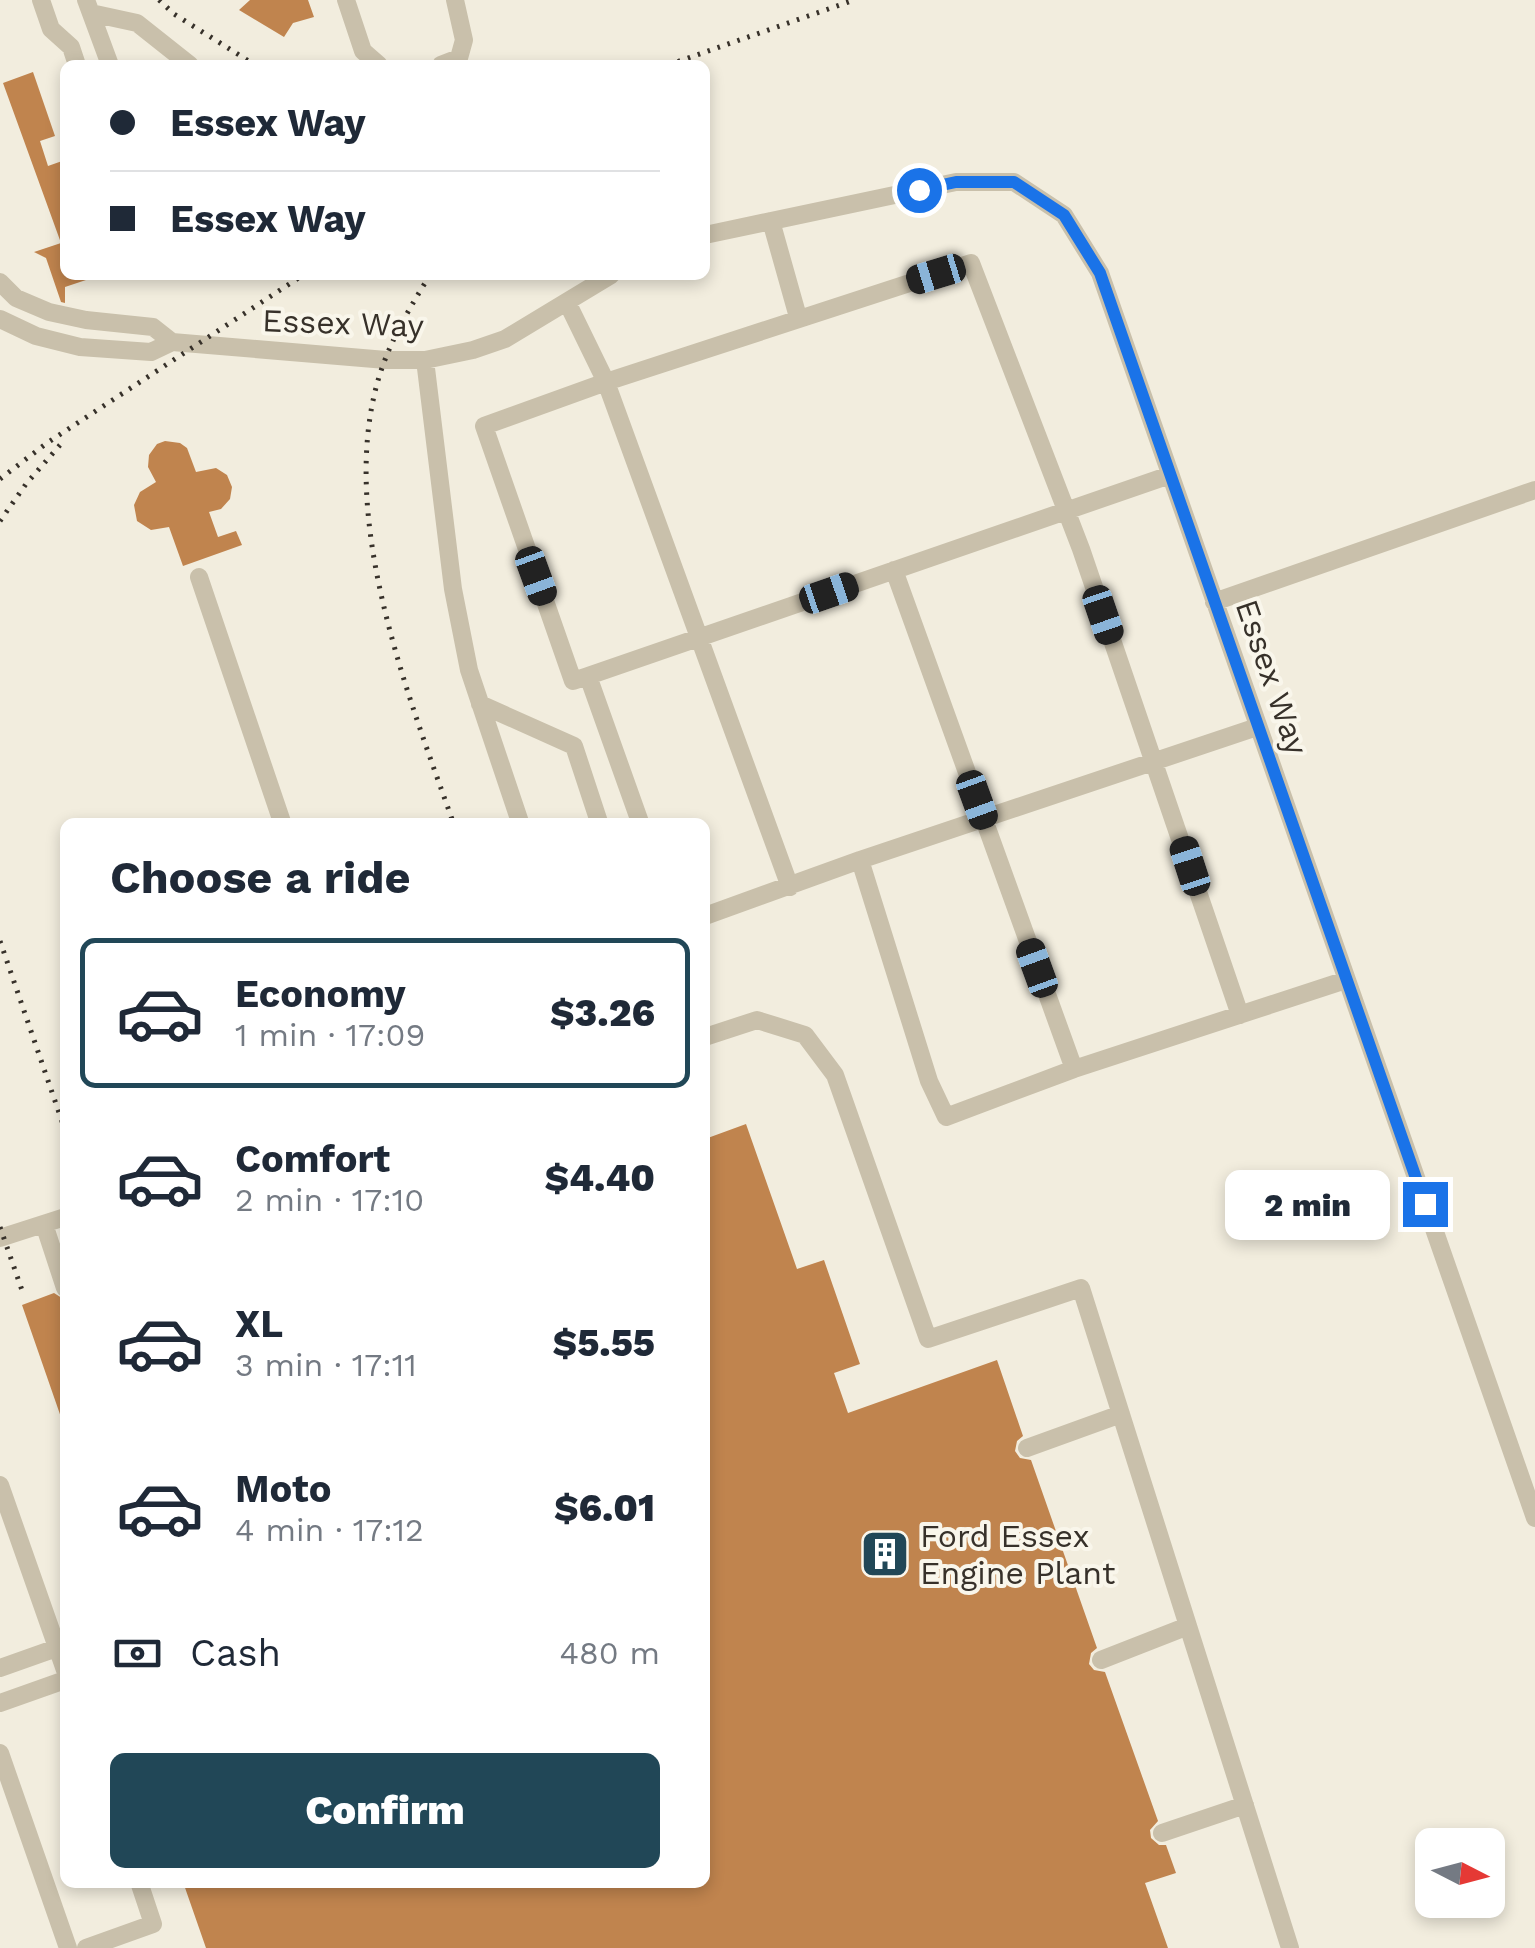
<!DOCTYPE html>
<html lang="en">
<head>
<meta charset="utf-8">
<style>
	:root { --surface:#fff; --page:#f6f6f7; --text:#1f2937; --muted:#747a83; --line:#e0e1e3; --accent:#214757 }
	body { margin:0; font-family:"Work Sans",sans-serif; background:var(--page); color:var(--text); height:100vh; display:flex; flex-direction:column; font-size:38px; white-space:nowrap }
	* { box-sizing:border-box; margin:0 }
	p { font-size:32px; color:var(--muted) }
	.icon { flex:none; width:55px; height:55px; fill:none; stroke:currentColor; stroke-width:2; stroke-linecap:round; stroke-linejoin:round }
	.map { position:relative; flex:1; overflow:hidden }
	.drawer { position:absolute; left:60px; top:818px; width:650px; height:1070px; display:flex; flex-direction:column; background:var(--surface); border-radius:15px; box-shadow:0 5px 15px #0003 }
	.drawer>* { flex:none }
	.banner { position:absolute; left:60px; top:60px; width:650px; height:220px; border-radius:15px; box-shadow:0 5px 15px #0003; display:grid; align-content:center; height:220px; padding:0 50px; background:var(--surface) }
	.needle { width:65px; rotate:96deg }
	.controls { position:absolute; left:1415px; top:1828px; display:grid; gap:20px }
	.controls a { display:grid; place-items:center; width:90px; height:90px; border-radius:15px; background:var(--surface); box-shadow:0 5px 15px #0003; font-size:50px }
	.end { position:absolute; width:45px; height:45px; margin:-22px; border:12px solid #1a73e8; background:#fff; box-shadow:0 0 0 5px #fff }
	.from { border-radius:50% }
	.bubble { position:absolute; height:70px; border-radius:15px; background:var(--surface); box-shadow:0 5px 15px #0003; font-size:32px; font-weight:800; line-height:70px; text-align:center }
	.car { position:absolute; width:30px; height:60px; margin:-30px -15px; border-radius:12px; box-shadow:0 0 8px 2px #0007; background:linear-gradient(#222 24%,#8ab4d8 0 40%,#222 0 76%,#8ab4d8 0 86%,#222 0) }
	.banner b { display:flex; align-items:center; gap:35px; height:95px; font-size:38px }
	.banner b+b { border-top:2px solid var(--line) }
	.banner i { width:25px; height:25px; background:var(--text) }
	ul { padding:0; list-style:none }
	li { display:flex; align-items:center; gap:30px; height:150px; margin:0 20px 15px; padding:0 30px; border:5px solid transparent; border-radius:15px }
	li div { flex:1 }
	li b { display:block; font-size:38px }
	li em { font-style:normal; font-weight:800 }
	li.on { border-color:var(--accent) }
	li>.icon { width:90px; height:90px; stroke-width:1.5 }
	h2 { padding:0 50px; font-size:45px; line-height:120px }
	.pay { display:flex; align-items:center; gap:25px; height:110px; padding:0 50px; font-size:38px }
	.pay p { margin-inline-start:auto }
	.button { display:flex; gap:20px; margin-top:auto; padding:20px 50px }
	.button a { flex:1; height:115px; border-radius:15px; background:var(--accent); color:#fff; font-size:40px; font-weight:800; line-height:115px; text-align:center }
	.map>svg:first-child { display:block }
	.building { fill:#c0844e }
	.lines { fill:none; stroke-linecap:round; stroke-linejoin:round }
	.minor { stroke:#c9c0ab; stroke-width:18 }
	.rail { stroke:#37312a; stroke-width:5; stroke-dasharray:2.5 8; stroke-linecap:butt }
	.route { stroke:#1a73e8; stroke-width:12 }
	.labels { text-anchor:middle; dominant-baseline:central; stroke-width:8; stroke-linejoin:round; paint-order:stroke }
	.street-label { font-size:32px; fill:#37312a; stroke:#f9f6eb }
	.poi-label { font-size:32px; fill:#37312a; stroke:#f9f6eb; text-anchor:start }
</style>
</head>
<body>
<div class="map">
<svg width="1535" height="1948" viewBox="0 0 1535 1948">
	<rect width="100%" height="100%" fill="#f2edde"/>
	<path class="building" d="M250,0H308L314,17L293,23L284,37L239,10Z
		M33,72L55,136L40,141L48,166L65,160V275L95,277L65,287V303L61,302L46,258L34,252L61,243L3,83Z
		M165,441L180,443L187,448L196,472L216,468L227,475L232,487L230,499L221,509L209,512L218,537L236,531L242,545L183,566L169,527L151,530L137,521L134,505L140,492L156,482L148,467L149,455L157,444Z
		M746,1124L797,1269L824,1260L860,1364L834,1373L848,1413L997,1360L1023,1436L1017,1441L1015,1451L1020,1458L1031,1460L1097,1648L1091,1653L1089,1664L1094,1670L1105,1672L1158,1821L1150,1830L1151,1838L1159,1845H1166L1176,1873L1145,1883L1168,1948H206L183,1882H705V1139Z
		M54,1293L65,1300L63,1423L22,1305Z"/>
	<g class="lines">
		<path class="minor" d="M41,0L51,29L71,47L77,65
			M86,0L110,65
			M346,0L363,51L379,65
			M91,13L137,23L190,65
			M441,65L459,58L464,40L455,0
			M771,221L798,317
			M705,235L956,182H1014L1064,215L1100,273L1535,1518
			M0,282L16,298L49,312L86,320L153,327L172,342L386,360H425L473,350L505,339L611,275
			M567,302L606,382L971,263L1081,549L1240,1015
			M0,319L36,336L80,347L151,352L172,342
			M425,360L453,589L469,670L520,822
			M894,570L1074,1069
			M199,577L282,822
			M1214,602L1535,490
			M588,676L573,681L484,426L606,382L790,887
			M480,704L574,746L599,822
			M640,822L588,676L1170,475
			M860,860L929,1081L946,1117L1074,1069L1346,980
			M705,916L860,860L1257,727
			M705,1037L757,1020L805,1035L835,1075L928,1339L1081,1288L1290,1948
			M44,1224L65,1288
			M0,1238L65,1217
			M1027,1448L1121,1414
			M0,1485L65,1670
			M1101,1660L1188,1626
			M0,1668L65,1645
			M0,1703L65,1680
			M0,1753L68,1948
			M1162,1833L1245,1805
			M86,1948L153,1924L139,1882"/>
		<path class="rail" d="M159,0L174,14L255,65
			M668,65L854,0
			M430,275C410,307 390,341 379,377C337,516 407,692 453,822
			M0,479L47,443L303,275
			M0,521L26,484L60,445
			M0,941L65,1130
			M0,1227L24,1296"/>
	</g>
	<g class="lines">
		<path class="route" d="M919,190L956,182H1014L1064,215L1100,273L1425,1204"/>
	</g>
	<defs>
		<g id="building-square" transform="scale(2.5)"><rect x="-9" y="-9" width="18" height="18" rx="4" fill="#214757" stroke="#f9f6eb"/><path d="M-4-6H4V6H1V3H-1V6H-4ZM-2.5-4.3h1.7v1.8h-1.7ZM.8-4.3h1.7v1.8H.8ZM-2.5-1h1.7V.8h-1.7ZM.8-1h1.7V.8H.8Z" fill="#fff"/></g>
	</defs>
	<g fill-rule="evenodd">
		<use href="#building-square" x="885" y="1554"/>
	</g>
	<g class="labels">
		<g class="street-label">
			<text transform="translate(343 323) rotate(2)">Essex Way</text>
			<text transform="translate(1272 677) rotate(71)">Essex Way</text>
		</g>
		<g class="poi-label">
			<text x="920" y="1536">Ford Essex<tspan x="920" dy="37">Engine Plant</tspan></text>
		</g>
	</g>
</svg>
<div class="controls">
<a><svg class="needle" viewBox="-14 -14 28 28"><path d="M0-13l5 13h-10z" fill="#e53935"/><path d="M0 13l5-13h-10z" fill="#747a83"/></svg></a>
</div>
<i class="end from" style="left:919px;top:190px"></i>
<i class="end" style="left:1425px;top:1204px"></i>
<div class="bubble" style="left:1225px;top:1170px;width:165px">2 min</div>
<i class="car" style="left:936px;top:274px;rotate:253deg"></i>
<i class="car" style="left:536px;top:576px;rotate:160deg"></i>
<i class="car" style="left:829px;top:593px;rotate:71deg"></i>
<i class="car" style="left:1103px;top:615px;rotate:161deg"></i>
<i class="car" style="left:977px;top:800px;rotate:160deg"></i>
<i class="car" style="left:1190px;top:866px;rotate:342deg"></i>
<i class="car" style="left:1037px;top:968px;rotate:340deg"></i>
<div class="banner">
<b><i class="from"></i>Essex Way</b>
<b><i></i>Essex Way</b>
</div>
<section class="drawer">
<h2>Choose a ride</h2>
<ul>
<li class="on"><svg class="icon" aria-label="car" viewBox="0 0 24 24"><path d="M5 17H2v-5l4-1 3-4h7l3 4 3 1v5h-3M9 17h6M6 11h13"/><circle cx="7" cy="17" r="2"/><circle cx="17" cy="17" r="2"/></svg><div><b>Economy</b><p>1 min · 17:09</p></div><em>$3.26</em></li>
<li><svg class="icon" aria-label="car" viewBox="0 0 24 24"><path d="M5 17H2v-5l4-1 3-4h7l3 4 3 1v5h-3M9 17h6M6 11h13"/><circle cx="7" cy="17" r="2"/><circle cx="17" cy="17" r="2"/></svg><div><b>Comfort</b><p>2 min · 17:10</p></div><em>$4.40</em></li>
<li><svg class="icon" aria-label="car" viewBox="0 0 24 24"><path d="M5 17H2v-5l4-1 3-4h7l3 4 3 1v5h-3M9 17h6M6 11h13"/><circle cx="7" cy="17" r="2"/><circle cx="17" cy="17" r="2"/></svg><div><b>XL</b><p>3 min · 17:11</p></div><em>$5.55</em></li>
<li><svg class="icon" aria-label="car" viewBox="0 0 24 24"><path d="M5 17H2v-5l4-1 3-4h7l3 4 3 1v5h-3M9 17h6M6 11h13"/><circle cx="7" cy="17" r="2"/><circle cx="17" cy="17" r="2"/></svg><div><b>Moto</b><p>4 min · 17:12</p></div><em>$6.01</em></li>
</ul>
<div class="pay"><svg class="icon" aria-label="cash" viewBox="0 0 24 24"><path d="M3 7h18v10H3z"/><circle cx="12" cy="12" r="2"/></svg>Cash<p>480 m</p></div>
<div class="button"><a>Confirm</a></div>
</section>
</div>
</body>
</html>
